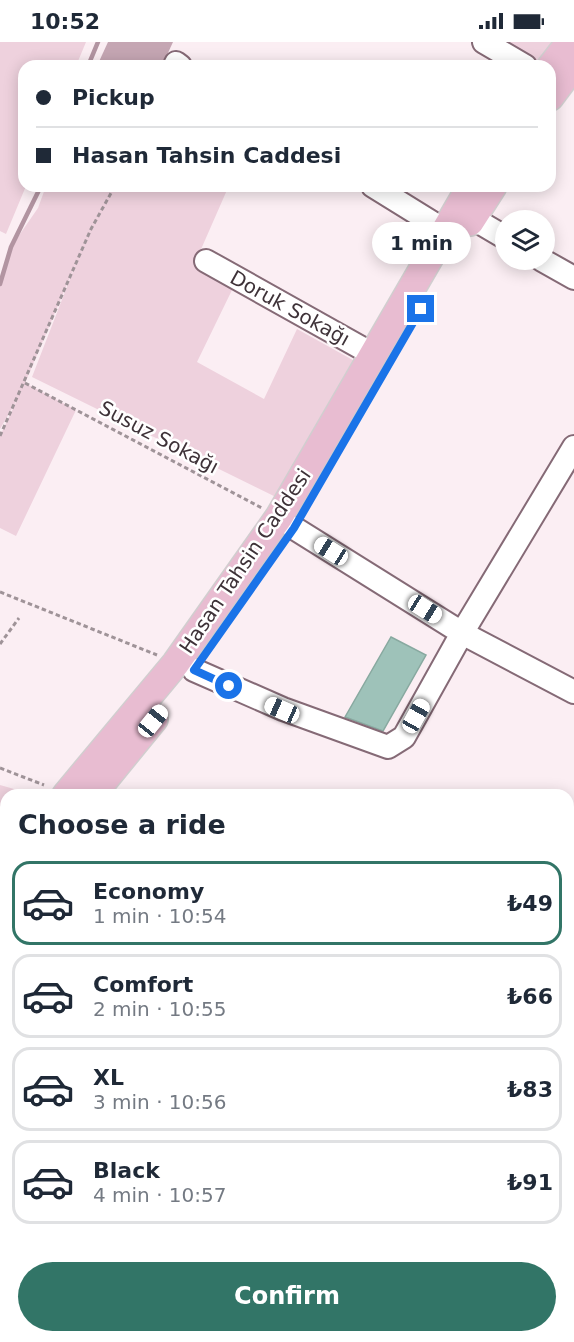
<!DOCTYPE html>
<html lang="en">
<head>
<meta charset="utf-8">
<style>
	:root { --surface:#fff; --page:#f6f6f7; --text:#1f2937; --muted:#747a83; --line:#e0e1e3; --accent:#327567 }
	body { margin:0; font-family:"DejaVu Sans",sans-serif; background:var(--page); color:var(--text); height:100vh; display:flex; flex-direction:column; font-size:22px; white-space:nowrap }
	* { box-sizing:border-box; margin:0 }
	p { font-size:20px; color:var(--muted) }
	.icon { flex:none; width:33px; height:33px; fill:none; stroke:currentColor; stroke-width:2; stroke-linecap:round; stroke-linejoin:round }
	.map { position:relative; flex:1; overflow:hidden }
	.sheet { position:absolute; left:0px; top:747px; width:574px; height:554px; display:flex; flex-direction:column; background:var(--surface); border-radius:18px 18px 0 0; box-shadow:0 3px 15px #0003 }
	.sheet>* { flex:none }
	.banner { position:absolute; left:18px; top:18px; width:538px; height:132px; border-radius:18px; box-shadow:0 3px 15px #0003; display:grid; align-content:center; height:132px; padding:0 18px; background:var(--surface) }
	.controls { position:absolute; left:495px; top:168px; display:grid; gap:12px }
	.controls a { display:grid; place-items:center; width:60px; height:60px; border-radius:50%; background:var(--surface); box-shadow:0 3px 15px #0003; font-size:30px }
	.end { position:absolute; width:27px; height:27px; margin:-14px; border:8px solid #1a73e8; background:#fff; box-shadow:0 0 0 3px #fff }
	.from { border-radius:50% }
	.bubble { position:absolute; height:42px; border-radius:21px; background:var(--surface); box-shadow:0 3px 15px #0003; font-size:20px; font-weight:700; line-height:42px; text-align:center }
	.car { position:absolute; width:18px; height:36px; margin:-18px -9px; border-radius:8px; box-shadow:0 0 4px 2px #0007; background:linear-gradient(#fff 24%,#345 0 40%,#fff 0 76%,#345 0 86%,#fff 0) }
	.banner b { display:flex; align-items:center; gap:21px; height:57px; font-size:22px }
	.banner b+b { border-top:2px solid var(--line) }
	.banner i { width:15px; height:15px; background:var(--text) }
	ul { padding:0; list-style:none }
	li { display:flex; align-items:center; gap:18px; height:84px; margin:0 12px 9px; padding:0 6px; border:3px solid var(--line); border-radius:18px }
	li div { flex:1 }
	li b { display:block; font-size:22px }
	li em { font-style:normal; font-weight:700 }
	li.current { border-color:var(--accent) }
	li>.icon { width:54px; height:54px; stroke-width:1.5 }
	h2 { padding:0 18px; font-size:27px; line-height:72px }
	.cta { display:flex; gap:12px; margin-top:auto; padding:12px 18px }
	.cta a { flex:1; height:69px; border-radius:36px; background:var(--accent); color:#fff; font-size:24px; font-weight:700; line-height:69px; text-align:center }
	.status { display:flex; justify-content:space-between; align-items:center; height:42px; padding:0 30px; background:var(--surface); direction:ltr }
	.status svg { height:16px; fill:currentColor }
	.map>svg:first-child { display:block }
	.green { fill:#eed1dd }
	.forest { fill:#c5a6b3 }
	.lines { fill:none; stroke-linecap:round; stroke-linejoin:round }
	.stream { stroke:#b294a1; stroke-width:4.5 }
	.building { fill:#9ec2b9; stroke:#88a9a0; stroke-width:1.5 }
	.minor-casing { stroke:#856a76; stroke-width:26 }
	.major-casing { stroke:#d1cecf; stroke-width:30 }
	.path { stroke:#9f9398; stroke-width:3; stroke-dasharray:4.5 3; stroke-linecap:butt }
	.minor { stroke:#fff; stroke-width:22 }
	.major { stroke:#e8bcd1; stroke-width:27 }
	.route { stroke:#1a73e8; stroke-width:8 }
	.labels { text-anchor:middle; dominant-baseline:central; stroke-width:5; stroke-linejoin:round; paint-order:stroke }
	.street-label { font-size:20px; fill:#3e3238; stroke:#fff }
</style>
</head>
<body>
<div class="status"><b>10:52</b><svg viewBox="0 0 49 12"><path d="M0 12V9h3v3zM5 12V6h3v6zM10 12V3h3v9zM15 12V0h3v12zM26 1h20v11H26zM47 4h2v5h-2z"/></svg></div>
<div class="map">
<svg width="574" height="1300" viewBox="0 0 574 1300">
	<rect width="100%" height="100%" fill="#fbeef3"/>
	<path class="green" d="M0,0H86L76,24H24L26,144L6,192L0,189Z
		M492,0H555L537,21L527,20Z
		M46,144H220L227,148L195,221L232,248L197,320L264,357L297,287L360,322L284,459L32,335L77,219L25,341L76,368L16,494L0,486V394L18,356L0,387V243L11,205L38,166Z
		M0,743L35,753H6V801L0,807Z
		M6,908V1060L0,1053V917Z"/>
	<path class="forest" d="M108,0H173L162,24H97Z"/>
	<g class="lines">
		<path class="stream" d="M88,24L98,0
			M0,242L11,205L41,144"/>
	</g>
	<path class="building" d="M391,595L426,613L383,689L345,675Z"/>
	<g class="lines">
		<g class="minor-casing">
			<path id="minor" d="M484,0L525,24
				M176,21L180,24
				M373,144L444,188
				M472,176L506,196
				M542,218L574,236
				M206,219L374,313
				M294,486L462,591L574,650
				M194,628L283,667L388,705L404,695L462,591L574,405
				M568,810L574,811
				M568,1023L574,1024
				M0,1250L6,1248
				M145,1294L149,1300
				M70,1300L78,1294
				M169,1300L173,1294"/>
		</g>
		<g class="major-casing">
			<path id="major" d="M550,26L570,0
				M550,55L574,23
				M470,180L493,144
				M66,753L176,621L279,475L471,144
				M92,753L154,677
				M0,834L6,826
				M0,876L6,866"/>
		</g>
		<path class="path" d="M25,341L262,466
			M0,394L91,187L115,144
			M0,550L157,613
			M0,602L19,576
			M0,726L44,743"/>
		<use href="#minor" class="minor"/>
		<use href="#major" class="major"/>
	</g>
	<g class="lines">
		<path class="route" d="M229,644L194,628L294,486L421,267"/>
	</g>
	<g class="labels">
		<g class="street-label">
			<text transform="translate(290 266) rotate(29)">Doruk Sokağı</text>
			<text transform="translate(159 395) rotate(28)">Susuz Sokağı</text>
			<text transform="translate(245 519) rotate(-56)">Hasan Tahsin Caddesi</text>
		</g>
	</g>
</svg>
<div class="controls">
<a><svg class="icon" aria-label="layers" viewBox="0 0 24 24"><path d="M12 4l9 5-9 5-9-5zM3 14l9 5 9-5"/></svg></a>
</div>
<i class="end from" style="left:229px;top:644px"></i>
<i class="end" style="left:421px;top:267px"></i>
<div class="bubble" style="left:372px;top:180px;width:99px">1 min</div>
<i class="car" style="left:331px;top:509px;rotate:302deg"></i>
<i class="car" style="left:425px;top:567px;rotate:122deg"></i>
<i class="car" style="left:282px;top:668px;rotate:294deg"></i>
<i class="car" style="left:416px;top:674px;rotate:29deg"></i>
<i class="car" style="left:153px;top:679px;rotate:39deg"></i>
<div class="banner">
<b><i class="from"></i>Pickup</b>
<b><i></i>Hasan Tahsin Caddesi</b>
</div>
<section class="sheet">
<h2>Choose a ride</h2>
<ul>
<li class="current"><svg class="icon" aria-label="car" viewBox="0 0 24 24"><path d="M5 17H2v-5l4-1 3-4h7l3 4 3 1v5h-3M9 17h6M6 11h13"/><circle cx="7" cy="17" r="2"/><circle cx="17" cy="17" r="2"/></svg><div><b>Economy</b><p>1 min · 10:54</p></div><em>₺49</em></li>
<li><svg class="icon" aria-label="car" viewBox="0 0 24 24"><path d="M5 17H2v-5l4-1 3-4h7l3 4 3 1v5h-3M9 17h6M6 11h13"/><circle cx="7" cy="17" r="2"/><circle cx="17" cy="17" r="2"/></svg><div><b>Comfort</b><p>2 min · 10:55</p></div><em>₺66</em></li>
<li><svg class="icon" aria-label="car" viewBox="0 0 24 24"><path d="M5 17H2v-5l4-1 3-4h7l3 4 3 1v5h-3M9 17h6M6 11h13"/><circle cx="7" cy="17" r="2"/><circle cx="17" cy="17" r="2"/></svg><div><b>XL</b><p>3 min · 10:56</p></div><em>₺83</em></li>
<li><svg class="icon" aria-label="car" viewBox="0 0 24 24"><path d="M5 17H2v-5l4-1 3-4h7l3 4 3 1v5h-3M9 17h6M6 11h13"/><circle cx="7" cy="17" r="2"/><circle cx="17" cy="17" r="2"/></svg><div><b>Black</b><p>4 min · 10:57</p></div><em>₺91</em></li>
</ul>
<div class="cta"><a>Confirm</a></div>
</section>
</div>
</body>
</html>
